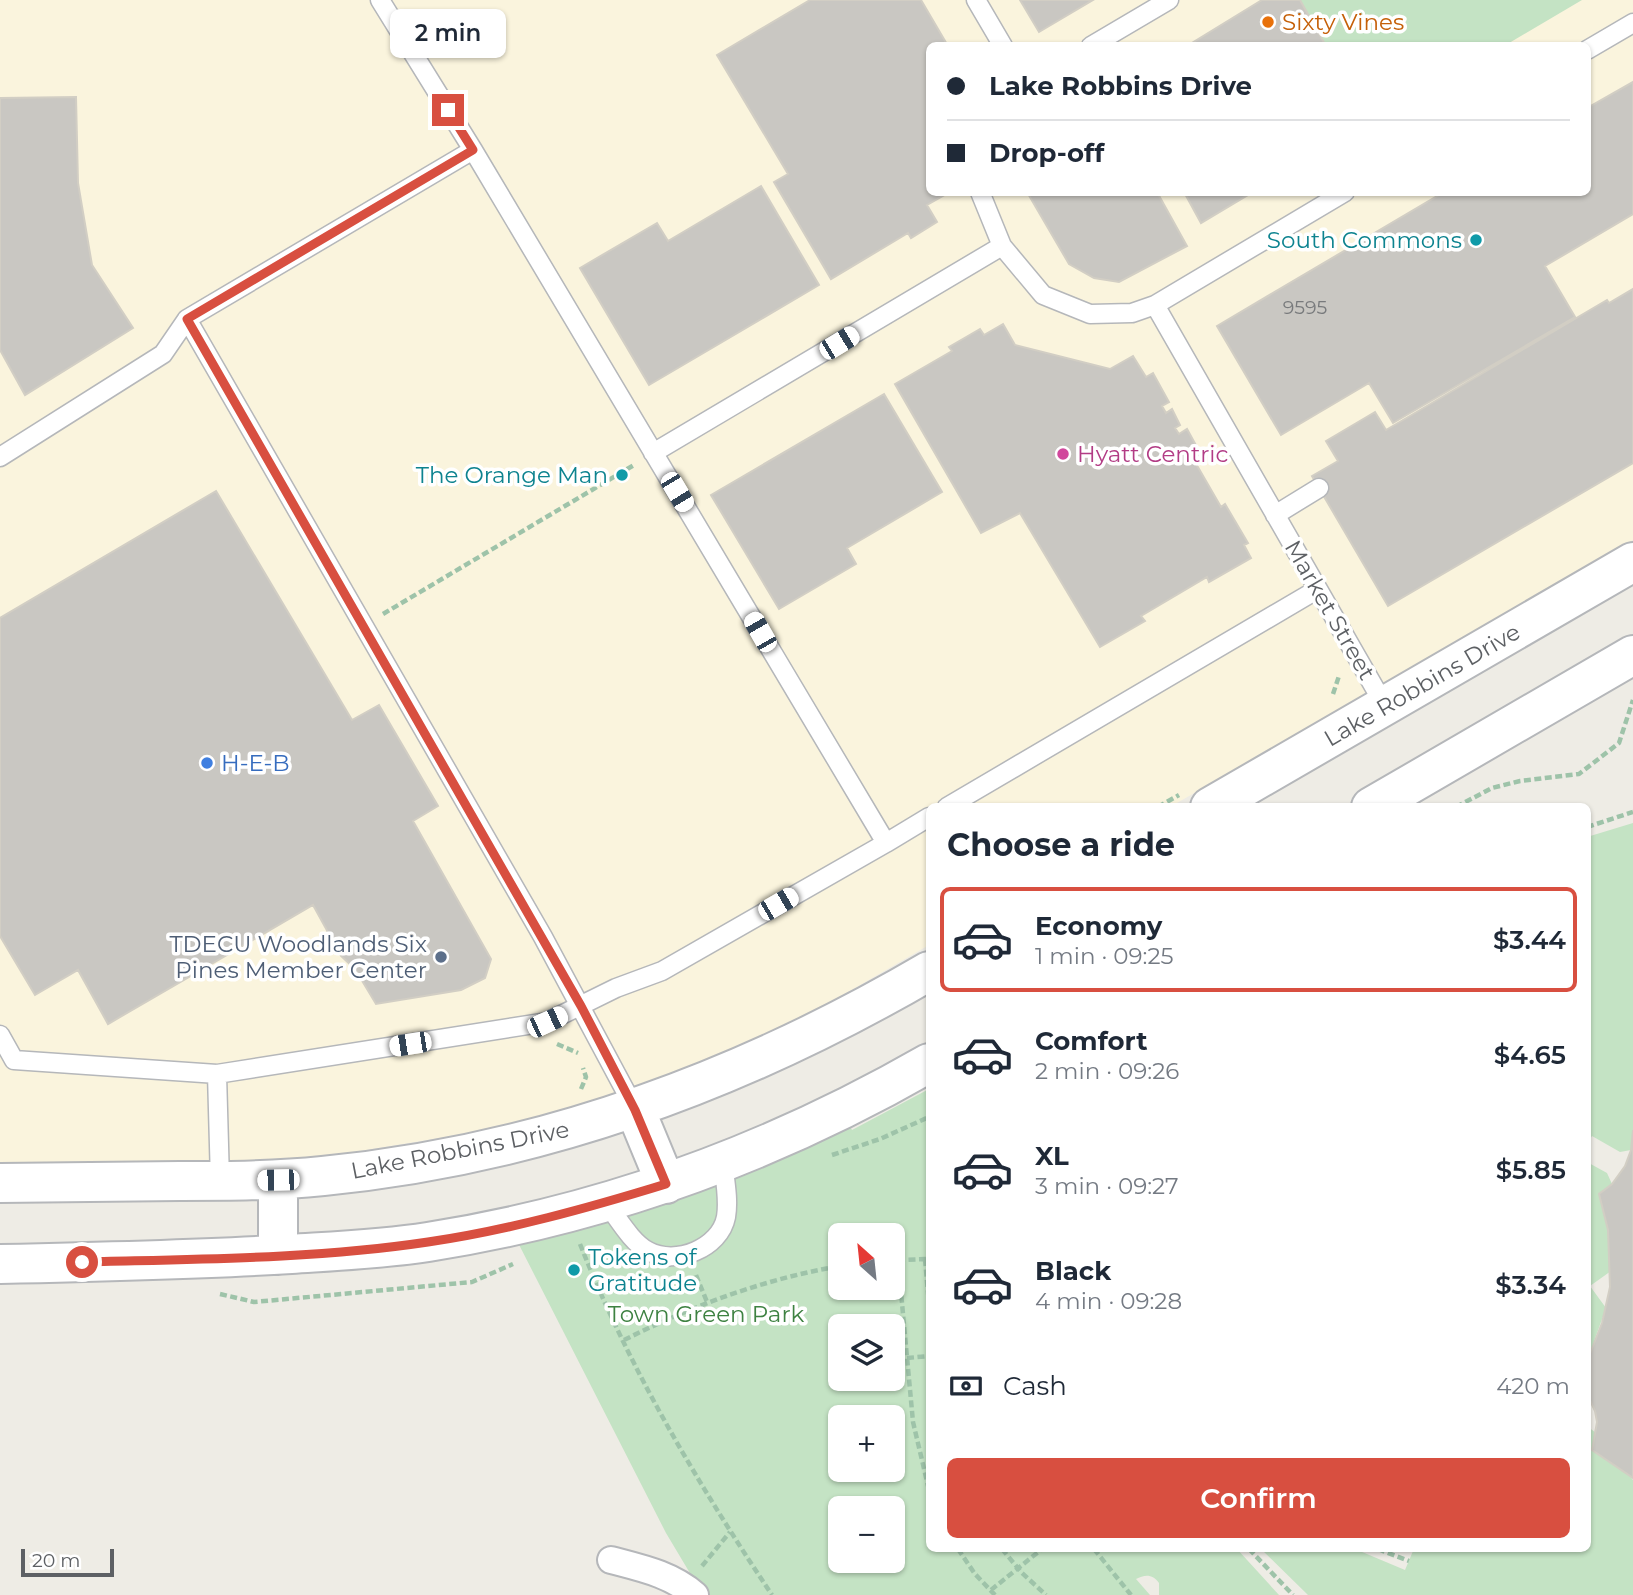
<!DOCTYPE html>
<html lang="en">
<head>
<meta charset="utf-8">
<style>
	:root { --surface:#fff; --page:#f2f2f3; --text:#1f2937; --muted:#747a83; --line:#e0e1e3; --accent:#d84f40 }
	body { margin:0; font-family:Montserrat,sans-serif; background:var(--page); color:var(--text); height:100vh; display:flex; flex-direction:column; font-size:26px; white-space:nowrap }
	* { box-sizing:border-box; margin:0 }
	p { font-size:23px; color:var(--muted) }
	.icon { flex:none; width:38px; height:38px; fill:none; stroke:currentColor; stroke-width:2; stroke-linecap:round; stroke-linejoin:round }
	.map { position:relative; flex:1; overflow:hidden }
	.details { position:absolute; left:926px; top:803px; width:665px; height:749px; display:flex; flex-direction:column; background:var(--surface); border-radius:10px; box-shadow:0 2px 5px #0004 }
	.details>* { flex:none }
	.guide { position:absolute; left:926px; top:42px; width:665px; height:154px; border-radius:10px; box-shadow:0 2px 5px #0004; display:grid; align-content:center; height:154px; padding:0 21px; background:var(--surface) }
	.needle { width:46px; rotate:333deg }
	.tools { position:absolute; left:828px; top:1223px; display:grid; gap:14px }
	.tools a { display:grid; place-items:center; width:77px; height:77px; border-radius:10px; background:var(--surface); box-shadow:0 2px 5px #0004; font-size:35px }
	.scale { position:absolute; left:21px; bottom:18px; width:93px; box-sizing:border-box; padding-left:7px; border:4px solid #5d6064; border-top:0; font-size:19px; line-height:24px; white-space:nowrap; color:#5d6064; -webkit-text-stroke:5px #fff; paint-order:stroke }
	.end { position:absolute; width:32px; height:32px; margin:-16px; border:9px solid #d84f40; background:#fff; box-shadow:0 0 0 4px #fff }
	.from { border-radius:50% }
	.bubble { position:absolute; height:49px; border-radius:10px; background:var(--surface); box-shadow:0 2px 5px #0004; font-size:23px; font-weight:600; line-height:49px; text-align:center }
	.car { position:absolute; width:21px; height:42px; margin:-21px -10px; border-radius:9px; box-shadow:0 0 5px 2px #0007; background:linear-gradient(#fff 24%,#345 0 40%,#fff 0 76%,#345 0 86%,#fff 0) }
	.guide b { display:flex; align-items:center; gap:24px; height:66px; font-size:26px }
	.guide b+b { border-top:2px solid var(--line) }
	.guide i { width:18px; height:18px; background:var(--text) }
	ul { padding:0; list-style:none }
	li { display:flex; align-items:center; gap:21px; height:105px; margin:0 14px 10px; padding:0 7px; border:4px solid transparent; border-radius:10px }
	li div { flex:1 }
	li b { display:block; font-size:26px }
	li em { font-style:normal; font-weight:600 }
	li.on { border-color:var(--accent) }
	li>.icon { width:63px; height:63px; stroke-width:1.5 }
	h2 { padding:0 21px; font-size:32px; line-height:84px }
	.pay { display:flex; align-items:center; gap:18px; height:77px; padding:0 21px; font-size:26px }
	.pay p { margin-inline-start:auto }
	.cta { display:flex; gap:14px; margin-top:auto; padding:14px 21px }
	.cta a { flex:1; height:80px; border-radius:10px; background:var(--accent); color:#fff; font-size:28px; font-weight:600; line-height:80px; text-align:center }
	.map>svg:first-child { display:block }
	.commercial { fill:#faf4dd; fill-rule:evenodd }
	.green { fill:#c4e3c4; fill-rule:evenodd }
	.building { fill:#c9c7c2; stroke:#d2cec4; stroke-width:2 }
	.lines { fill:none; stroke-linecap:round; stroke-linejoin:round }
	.service-casing { stroke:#b5b7ba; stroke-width:21 }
	.pedestrian-casing { stroke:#b5b7ba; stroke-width:30 }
	.tertiary-casing { stroke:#b5b7ba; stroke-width:42 }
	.path { stroke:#9ec3a9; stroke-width:4.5; stroke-dasharray:7 3.5; stroke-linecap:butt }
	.service { stroke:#fff; stroke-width:18 }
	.pedestrian { stroke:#fff; stroke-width:26 }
	.tertiary { stroke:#fff; stroke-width:38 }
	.route { stroke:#d84f40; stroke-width:9 }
	.food-dot { fill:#e8710a; stroke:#fff; stroke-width:2.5 }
	.culture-dot { fill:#0f9aa8; stroke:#fff; stroke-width:2.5 }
	.hotel-dot { fill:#d1479c; stroke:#fff; stroke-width:2.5 }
	.shop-dot { fill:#3f7fe0; stroke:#fff; stroke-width:2.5 }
	.service-dot { fill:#5c6f8a; stroke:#fff; stroke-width:2.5 }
	.labels { text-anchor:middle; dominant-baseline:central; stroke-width:7; stroke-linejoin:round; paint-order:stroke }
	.number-label { font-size:19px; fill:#787a7c }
	.food-label { font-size:23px; fill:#c56008; stroke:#fff; text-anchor:start }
	.culture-label { font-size:23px; fill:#0d838f; stroke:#fff; text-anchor:end }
	.hotel-label { font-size:23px; fill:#b23c85; stroke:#fff; text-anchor:start }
	.street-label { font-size:23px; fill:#5d6064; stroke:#fff }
	.shop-label { font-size:23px; fill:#366cbe; stroke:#fff; text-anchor:start }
	.service-label { font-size:23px; fill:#4e5e75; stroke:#fff; text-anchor:end }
	.park-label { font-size:23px; fill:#3e8242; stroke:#fff }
</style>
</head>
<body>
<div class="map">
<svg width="1633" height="1595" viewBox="0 0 1633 1595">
	<rect width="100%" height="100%" fill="#eeece5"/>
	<path class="commercial" d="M0,0H1633V540L1170,807H929V945L798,1021L631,1090L529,1123L294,1162H0ZM929,46H1587V192H929Z"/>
	<path class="green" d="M1300,0H1582L1504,46L1326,45Z
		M1633,823V1130L1631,1150L1620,1152L1592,1136L1587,1144V837Z
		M929,1089V1549H1237L1279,1595H1159V1583C1153,1574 1145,1574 1136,1579L1150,1595H703L666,1533L510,1227L842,1111L852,1130ZM840,1236H892V1288H840ZM840,1326H892V1379H840ZM840,1418H892V1470H840ZM840,1508H892V1561H840Z
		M1587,1162L1607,1173L1612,1184L1607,1189L1611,1271L1590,1286L1606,1308L1587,1361Z
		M1587,1426L1596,1433L1633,1480V1595H1308L1262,1550L1355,1549L1405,1570L1413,1551L1409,1549H1587Z"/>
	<path class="building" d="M810,0H921L948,46H929V192L948,193L927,205L937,222L911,238L908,233L831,279L774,182L788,174L717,55Z
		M1020,0H1093L1039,32Z
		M1262,0H1300L1326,46H1187Z
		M1633,82V214L1545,266L1575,317L1393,423L1369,383L1281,435L1217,326L1444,192H1587V108Z
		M76,97L78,183L92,265L133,328L25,395L0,350V98Z
		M761,186L819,285L649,385L580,268L657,223L668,241Z
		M1027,192H1157L1187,246L1119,282L1094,278L1069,264Z
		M1184,192H1253L1201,223Z
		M1633,289V463L1388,606L1312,476L1338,461L1326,441L1375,412L1386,430L1607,300L1609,303Z
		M1003,324L1015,345L1110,369L1133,356L1146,377L1153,373L1169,402L1162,406L1166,413L1172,409L1180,425L1175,428L1179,434L1187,429L1203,458L1195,462L1221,507L1225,504L1248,543L1244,545L1251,558L1209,582L1207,577L1141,616L1145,621L1100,647L1020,513L981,533L895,384L952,351L949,347L980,329L984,335Z
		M884,394L942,492L847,548L856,564L779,609L711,495Z
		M216,491L352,720L379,705L438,806L413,821L491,959L485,978L461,990L376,1004L355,969L341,956L313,905L108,1024L78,970L35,995L0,936V618Z
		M1633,1130V1478L1592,1450L1597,1422L1595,1411L1587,1394V1361L1602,1323L1610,1287L1608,1230L1599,1194L1612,1184L1625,1166L1631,1150Z"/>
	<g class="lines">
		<g class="service-casing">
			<path id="service" d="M976,0L1003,46
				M1091,46L1169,0
				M1587,50L1633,23
				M980,192L1002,246L1043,295L1090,314L1132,313L1155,305L1345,192
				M1155,305L1385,706
				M187,319L543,937L635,1109
				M653,453L1002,246
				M0,457L163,354L187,319L473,150
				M1275,515L1319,488
				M947,807L1318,589
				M886,843L929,817
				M0,1035L14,1060L217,1074L547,1022L616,988L662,971L886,843L473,150L380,0
				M217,1074L220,1181
				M606,1203C618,1218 631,1242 648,1251C676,1266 720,1248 726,1217C729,1200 725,1180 723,1163"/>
		</g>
		<g class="pedestrian-casing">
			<path id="pedestrian" d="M611,1560C641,1568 671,1574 695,1595"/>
		</g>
		<g class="tertiary-casing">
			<path id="tertiary" d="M1210,807L1633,562
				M1371,807L1633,655
				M635,1109L666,1184
				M278,1180V1255
				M0,1183C60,1182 120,1182 180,1181C228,1181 275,1181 323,1176C540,1155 741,1081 929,971
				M0,1264C97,1262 194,1260 291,1254C337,1251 383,1249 428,1242C606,1214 774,1152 929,1063"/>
		</g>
		<path class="path" d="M383,614L634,465
			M1333,694L1339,676
			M1158,807L1179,795
			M1456,807L1492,788L1520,781L1579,774L1619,743L1633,700
			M1587,827L1633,812
			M557,1044L578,1053
			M581,1089L586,1077L583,1068
			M832,1155L880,1139L929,1117
			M580,1244C629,1368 698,1484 772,1595
			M925,1259L929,1304
			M892,1260H898L913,1422L929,1490
			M898,1260L929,1259
			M696,1275L707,1302
			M220,1294L254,1302L472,1282L513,1264
			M624,1340C692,1306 764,1279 840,1266
			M907,1358L929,1356
			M958,1549L975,1574L995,1595
			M1002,1549L1022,1573L1046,1595
			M1094,1549L1131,1595
			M1249,1549L1293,1595
			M1378,1549L1409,1561
			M702,1566L730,1532
			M991,1590L1042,1549"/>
		<use href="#service" class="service"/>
		<use href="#pedestrian" class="pedestrian"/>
		<use href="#tertiary" class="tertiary"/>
	</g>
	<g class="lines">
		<path class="route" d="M82,1262C197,1259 315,1259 428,1242C509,1230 588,1208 666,1184L635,1110L581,1006L187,319L473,150L448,110"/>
	</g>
	<circle class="food-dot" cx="1268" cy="22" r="7"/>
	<g class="culture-dot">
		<circle cx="1476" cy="240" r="7"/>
		<circle cx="622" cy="475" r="7"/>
		<circle cx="574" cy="1270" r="7"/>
	</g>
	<circle class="hotel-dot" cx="1063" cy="454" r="7"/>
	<circle class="shop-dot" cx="207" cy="763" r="7"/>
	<circle class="service-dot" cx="441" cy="957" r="7"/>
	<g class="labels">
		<g class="number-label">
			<text x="1305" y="307">9595</text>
		</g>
		<g class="food-label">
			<text x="1282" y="22">Sixty Vines</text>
		</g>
		<g class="culture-label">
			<text x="1462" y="240">South Commons</text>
			<text x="608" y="475">The Orange Man</text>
			<text x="588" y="1257" text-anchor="start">Tokens of<tspan x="588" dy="26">Gratitude</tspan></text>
		</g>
		<g class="hotel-label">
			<text x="1077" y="454">Hyatt Centric</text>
		</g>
		<g class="street-label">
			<text transform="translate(1330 610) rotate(60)">Market Street</text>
			<text transform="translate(1422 685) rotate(-30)">Lake Robbins Drive</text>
			<text transform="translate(460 1150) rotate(-11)">Lake Robbins Drive</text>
		</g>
		<g class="shop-label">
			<text x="221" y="763">H-E-B</text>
		</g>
		<g class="service-label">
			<text x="427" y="944">TDECU Woodlands Six<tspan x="427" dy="26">Pines Member Center</tspan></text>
		</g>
		<g class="park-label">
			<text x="706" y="1314">Town Green Park</text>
		</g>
	</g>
</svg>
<div class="tools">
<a><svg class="needle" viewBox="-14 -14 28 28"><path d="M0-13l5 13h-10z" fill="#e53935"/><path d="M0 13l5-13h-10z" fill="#747a83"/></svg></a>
<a><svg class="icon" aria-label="layers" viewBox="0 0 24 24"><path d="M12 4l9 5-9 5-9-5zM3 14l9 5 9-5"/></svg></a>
<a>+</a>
<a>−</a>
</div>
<div class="scale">20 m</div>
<i class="end from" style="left:82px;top:1262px"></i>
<i class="end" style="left:448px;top:110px"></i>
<div class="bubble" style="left:390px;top:9px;width:116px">2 min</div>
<i class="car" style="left:839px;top:343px;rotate:59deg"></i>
<i class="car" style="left:677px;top:492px;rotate:149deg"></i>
<i class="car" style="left:760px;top:632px;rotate:330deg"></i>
<i class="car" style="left:778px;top:904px;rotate:60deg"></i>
<i class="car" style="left:547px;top:1022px;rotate:65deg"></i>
<i class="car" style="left:410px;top:1044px;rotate:261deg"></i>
<i class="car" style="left:278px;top:1180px;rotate:269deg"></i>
<div class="guide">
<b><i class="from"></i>Lake Robbins Drive</b>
<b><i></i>Drop-off</b>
</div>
<section class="details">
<h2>Choose a ride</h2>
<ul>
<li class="on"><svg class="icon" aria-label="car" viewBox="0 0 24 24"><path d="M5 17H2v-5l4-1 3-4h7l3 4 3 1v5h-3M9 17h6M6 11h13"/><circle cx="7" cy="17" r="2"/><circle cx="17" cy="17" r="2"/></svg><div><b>Economy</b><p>1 min · 09:25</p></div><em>$3.44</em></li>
<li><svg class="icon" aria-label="car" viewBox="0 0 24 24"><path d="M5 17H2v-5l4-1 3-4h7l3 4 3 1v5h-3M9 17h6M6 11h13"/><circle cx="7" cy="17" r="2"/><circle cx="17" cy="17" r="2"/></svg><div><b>Comfort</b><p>2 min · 09:26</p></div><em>$4.65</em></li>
<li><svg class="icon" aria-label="car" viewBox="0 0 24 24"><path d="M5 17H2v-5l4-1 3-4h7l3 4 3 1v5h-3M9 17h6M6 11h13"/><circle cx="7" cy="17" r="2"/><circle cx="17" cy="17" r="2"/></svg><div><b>XL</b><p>3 min · 09:27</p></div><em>$5.85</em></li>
<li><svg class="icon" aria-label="car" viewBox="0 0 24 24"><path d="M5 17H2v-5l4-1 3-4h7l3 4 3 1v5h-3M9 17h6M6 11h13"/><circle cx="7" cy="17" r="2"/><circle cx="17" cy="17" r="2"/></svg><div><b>Black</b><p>4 min · 09:28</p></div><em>$3.34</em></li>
</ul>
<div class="pay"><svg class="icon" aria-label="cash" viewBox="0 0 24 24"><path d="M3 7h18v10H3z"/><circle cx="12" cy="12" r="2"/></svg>Cash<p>420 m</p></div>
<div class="cta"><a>Confirm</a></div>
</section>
</div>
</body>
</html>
